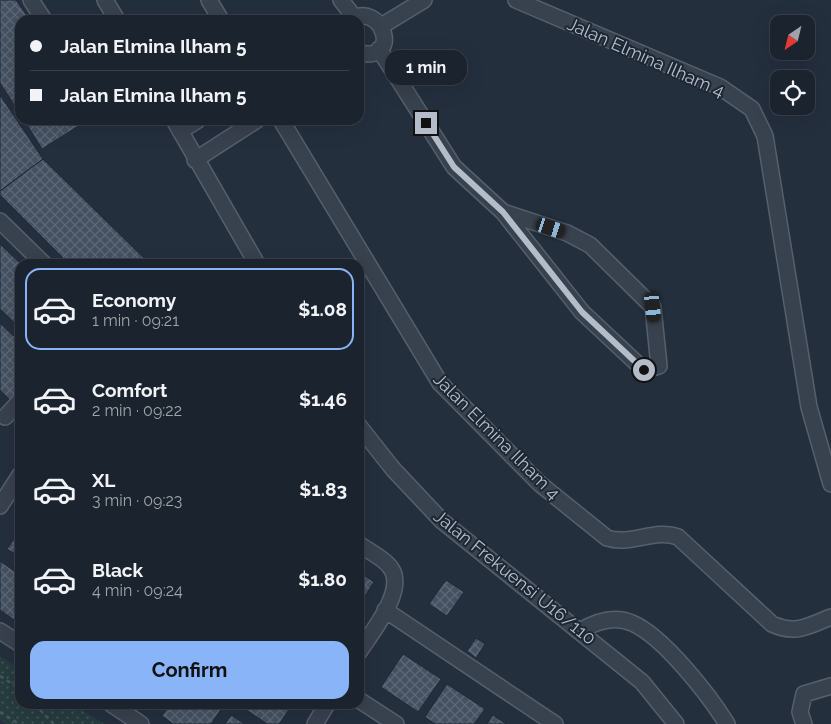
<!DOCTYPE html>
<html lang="en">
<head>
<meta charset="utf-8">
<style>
	:root { --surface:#1b232e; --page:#242b36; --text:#f1f3f6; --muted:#a0a4aa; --line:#39404a; --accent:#8ab4f8 }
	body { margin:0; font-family:Raleway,sans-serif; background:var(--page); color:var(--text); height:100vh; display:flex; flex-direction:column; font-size:19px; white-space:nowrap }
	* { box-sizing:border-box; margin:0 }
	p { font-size:16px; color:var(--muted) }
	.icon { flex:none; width:28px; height:28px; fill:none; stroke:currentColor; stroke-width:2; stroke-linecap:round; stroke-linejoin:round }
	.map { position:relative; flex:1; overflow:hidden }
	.details { position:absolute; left:15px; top:259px; width:349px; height:450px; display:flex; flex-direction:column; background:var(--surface); border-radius:15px; box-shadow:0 5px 20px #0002,0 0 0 1px var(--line) }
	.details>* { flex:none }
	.guide { position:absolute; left:15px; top:15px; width:349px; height:110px; border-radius:15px; box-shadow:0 5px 20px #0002,0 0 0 1px var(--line); display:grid; align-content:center; height:110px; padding:0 15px; background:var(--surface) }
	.needle { width:32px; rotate:215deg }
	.buttons { position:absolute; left:770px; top:15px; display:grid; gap:10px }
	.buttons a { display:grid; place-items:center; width:45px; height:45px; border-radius:10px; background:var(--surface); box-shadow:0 5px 20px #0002,0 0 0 1px var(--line); font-size:25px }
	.end { position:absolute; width:22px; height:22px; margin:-11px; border:6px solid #b4bcc9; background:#111; box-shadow:0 0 0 2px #111 }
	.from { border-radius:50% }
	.bubble { position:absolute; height:35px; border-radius:15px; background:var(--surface); box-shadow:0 5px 20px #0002,0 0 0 1px var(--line); font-size:16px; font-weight:700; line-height:35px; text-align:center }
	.car { position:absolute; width:15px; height:30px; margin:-15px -8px; border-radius:6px; box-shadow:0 0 4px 1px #0007; background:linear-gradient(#222 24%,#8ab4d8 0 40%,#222 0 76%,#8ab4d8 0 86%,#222 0) }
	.guide b { display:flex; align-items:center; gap:18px; height:48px; font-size:19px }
	.guide b+b { border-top:1px solid var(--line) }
	.guide i { width:12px; height:12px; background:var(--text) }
	ul { padding:9px 0 0; list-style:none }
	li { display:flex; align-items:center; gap:15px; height:82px; margin:0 10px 8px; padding:0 5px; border:2px solid transparent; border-radius:15px }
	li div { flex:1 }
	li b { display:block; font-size:19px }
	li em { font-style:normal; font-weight:700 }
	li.on { border-color:var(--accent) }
	li>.icon { width:45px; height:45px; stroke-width:1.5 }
	.cta { display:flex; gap:10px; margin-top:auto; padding:10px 15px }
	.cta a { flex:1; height:58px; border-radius:15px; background:var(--accent); color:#111; font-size:20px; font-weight:700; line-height:58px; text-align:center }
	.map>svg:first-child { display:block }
	.park { fill:url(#park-dots) }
	.building { fill:url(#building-cross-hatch); stroke:#1f2835 }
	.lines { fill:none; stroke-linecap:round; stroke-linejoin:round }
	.minor-casing { stroke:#565f6c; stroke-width:18 }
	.path { stroke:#44595c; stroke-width:2.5; stroke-dasharray:4 4; stroke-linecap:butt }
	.minor { stroke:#38414e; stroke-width:15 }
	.route { stroke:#b4bcc9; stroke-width:6 }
	.labels { text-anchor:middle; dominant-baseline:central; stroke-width:4; stroke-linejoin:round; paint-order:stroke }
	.street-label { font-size:18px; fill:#b4bcc9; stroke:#1d2633 }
</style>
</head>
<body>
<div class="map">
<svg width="831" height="724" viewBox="0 0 831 724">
	<defs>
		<pattern id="park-dots" width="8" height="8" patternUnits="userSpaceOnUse" patternTransform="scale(1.25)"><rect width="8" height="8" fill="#263c3f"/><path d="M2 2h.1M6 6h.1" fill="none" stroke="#435659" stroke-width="1.8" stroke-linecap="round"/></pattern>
		<pattern id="building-cross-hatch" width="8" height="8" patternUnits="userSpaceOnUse" patternTransform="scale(1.25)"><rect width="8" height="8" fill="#455162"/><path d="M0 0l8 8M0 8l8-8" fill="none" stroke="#5d6877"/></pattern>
	</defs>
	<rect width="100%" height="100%" fill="#242f3e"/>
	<path class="park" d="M0,656L20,669V704H73L104,724H6L0,720Z"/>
	<path class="building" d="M0,0H16L30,20H20V114L0,83Z
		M0,95L43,159L0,191Z
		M24,120H88L42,149Z
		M43,159L149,263V264H69L0,195V191Z
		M0,244L21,264L20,328L0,309Z
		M0,323L20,342V392L11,401L0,390Z
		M20,530V557L7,549Z
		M0,561L20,575V612L14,620L0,610Z
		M359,572L374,582L359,605Z
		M446,580L464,592L447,616L429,604Z
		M476,638L485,644L476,658L467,651Z
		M403,654L441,679L418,712L381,687Z
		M447,684L485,709L474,724H435L425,717Z
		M141,704H157L152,711Z
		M170,704H215L222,708L211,724H173L162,716Z
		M238,704H293L279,724H267Z
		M231,715L245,724H225Z
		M493,715L506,724H487Z"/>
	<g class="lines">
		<g class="minor-casing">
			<path id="minor" d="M31,0L44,20
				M105,0L117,20
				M209,0L221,20
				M341,0L354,17
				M516,0L720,87L752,109L765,136L809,407L831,484
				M351,20C381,0 404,62 359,53
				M383,25L424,0
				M379,49L454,167L503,212L582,312L644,370L659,366L653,307L590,245L567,233L503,212
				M174,120L257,264
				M281,120L440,383L540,484L607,538C631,546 655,528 678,537L772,624C796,635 808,626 831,617
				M180,131L198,120
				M195,160L257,120
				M0,221L44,264
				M5,417L20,401
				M359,426L393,469L442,521L642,682L676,724
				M0,506L20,475
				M359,544C368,551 384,558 390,567C408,589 371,633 359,652
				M385,610L555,724
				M0,631L20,644
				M580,631C595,622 614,615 632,623C663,636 709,695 727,724
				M359,700L396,724
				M111,704L141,724
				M315,724L327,704
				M804,724L800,712L804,694L831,686"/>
		</g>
		<path class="path" d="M0,676L20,689
			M34,704L54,724
			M0,712L19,724"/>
		<use href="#minor" class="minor"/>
	</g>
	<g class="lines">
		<path class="route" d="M426,123L454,167L503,212L582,312L644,370"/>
	</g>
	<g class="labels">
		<g class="street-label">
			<text transform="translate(646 57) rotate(24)">Jalan Elmina Ilham 4</text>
			<text transform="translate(497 436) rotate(45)">Jalan Elmina Ilham 4</text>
			<text transform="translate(515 577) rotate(39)">Jalan Frekuensi U16/110</text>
		</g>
	</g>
</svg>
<div class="buttons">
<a><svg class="needle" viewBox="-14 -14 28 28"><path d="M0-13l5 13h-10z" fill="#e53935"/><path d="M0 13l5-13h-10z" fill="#a0a4aa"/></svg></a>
<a><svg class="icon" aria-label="locate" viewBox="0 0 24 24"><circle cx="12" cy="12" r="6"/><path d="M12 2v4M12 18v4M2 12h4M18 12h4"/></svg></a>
</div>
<i class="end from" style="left:644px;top:370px"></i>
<i class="end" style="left:426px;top:123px"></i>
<div class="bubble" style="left:385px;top:50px;width:82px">1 min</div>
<i class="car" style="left:551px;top:228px;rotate:108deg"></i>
<i class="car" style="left:653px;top:307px;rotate:174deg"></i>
<div class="guide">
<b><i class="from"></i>Jalan Elmina Ilham 5</b>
<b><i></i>Jalan Elmina Ilham 5</b>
</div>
<section class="details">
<ul>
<li class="on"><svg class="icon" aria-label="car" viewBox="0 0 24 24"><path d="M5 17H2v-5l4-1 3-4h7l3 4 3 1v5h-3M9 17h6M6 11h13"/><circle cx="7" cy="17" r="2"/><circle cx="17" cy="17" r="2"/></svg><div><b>Economy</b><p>1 min · 09:21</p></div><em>$1.08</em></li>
<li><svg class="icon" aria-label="car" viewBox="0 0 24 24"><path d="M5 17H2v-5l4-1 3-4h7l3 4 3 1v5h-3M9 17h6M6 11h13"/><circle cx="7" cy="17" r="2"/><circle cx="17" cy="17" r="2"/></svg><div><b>Comfort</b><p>2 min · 09:22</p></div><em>$1.46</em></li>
<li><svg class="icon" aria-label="car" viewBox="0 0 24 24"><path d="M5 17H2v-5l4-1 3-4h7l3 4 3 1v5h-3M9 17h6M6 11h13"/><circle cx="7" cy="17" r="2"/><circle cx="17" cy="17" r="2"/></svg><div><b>XL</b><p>3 min · 09:23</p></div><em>$1.83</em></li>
<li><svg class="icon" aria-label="car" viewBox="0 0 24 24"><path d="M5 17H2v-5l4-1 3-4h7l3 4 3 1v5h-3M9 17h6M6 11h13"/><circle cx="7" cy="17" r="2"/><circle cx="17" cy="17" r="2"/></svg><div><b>Black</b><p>4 min · 09:24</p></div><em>$1.80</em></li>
</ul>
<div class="cta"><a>Confirm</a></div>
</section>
</div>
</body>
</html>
